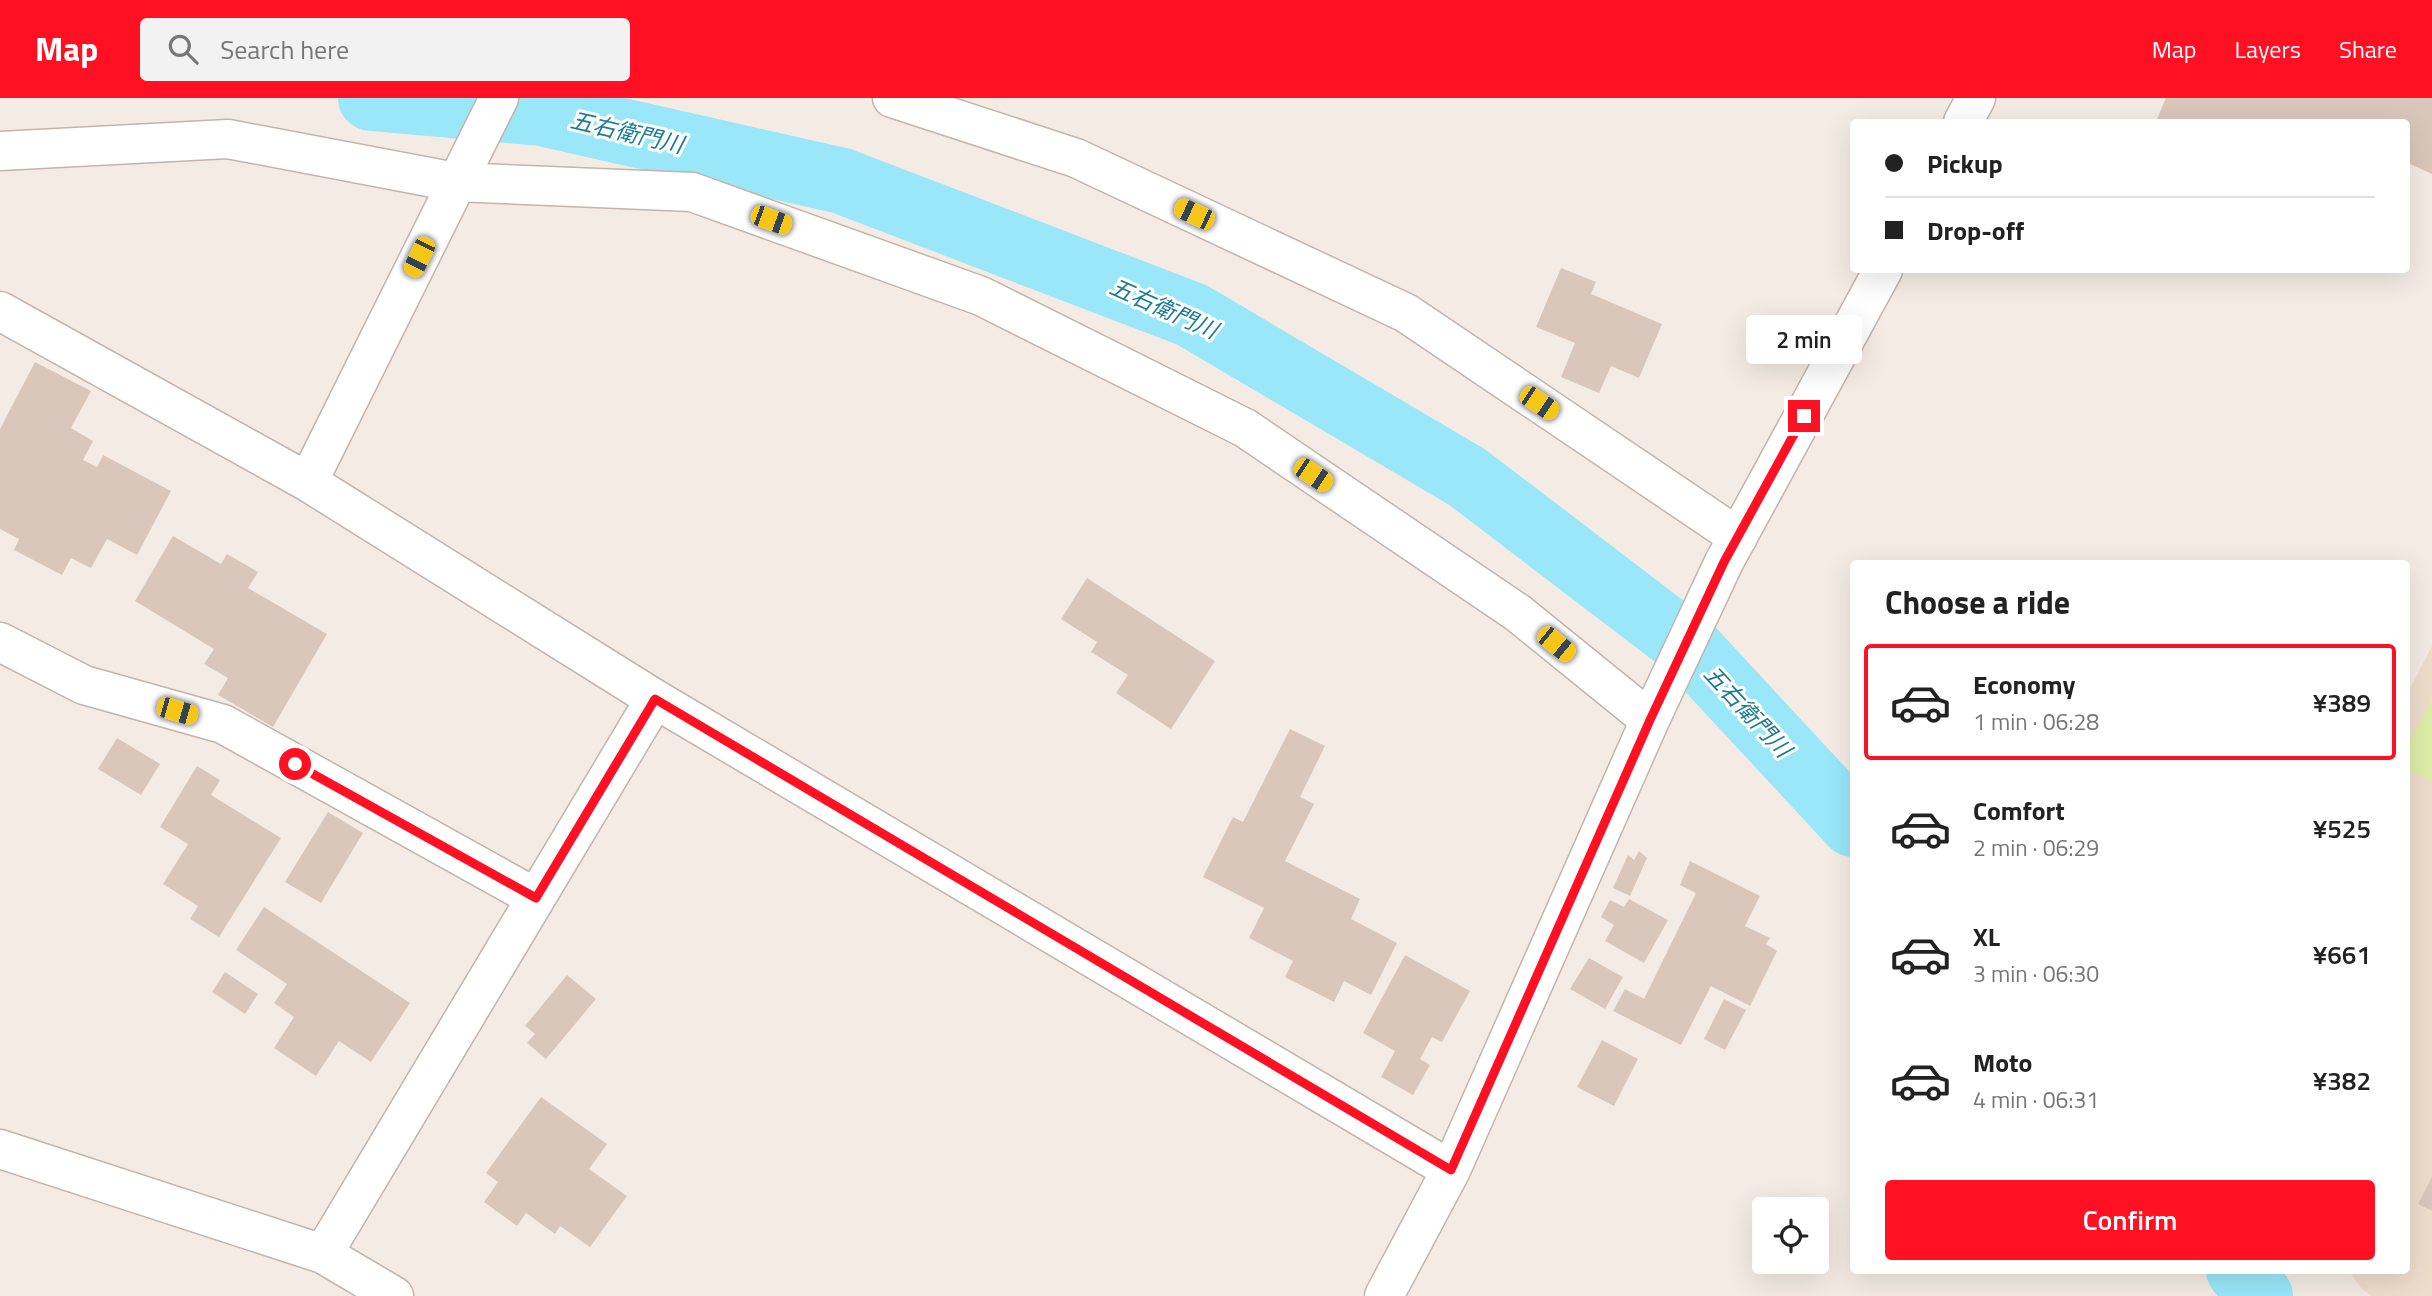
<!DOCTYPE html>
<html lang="en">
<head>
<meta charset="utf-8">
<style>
	:root { --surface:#fff; --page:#f2f2f2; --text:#222; --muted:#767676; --line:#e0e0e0; --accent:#ff1022 }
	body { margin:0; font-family:"Titillium Web","Noto Sans JP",sans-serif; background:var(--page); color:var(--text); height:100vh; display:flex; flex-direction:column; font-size:26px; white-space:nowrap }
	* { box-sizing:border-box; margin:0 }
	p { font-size:23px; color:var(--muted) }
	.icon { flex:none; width:38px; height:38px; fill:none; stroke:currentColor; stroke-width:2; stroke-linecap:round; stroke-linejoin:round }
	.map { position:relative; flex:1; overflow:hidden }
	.sheet { position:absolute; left:1850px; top:462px; width:560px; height:714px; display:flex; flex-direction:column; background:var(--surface); border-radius:7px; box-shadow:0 7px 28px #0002 }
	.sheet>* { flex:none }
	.guide { position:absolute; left:1850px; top:21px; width:560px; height:154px; border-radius:7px; box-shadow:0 7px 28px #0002; display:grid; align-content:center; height:154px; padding:0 35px; background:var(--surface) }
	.fabs { position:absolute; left:1752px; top:1099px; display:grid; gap:14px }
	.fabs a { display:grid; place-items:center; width:77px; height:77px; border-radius:7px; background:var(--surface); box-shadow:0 7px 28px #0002; font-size:35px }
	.end { position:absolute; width:32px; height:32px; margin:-16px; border:9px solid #ff1022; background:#fff; box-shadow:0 0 0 4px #fff }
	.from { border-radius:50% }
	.bubble { position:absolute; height:49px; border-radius:7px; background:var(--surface); box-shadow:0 7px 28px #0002; font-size:23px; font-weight:600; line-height:49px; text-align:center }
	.car { position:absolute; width:21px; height:42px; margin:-21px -10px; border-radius:9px; box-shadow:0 0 5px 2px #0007; background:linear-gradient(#f5c518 24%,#345 0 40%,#f5c518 0 76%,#345 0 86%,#f5c518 0) }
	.guide b { display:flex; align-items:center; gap:24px; height:66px; font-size:26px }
	.guide b+b { border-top:2px solid var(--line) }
	.guide i { width:18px; height:18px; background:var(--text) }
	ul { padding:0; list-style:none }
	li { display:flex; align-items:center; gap:21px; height:116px; margin:0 14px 10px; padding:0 21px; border:4px solid transparent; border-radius:7px }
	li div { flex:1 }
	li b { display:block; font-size:26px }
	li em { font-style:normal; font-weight:600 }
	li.current { border-color:var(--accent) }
	li>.icon { width:63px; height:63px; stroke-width:1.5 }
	h2 { padding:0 35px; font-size:32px; line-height:84px }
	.primary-button { display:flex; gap:14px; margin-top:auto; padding:14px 35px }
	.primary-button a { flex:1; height:80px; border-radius:7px; background:var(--accent); color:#fff; font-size:28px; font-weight:600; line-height:80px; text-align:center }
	header { display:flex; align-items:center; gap:42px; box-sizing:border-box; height:98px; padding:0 35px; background:var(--accent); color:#fff }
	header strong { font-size:33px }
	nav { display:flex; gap:38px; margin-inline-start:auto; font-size:24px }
	.search { width:490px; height:63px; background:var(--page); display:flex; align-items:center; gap:18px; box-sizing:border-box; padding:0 24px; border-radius:7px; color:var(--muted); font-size:26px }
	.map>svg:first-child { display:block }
	.education { fill:#efddcc }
	.green { fill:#deeea8 }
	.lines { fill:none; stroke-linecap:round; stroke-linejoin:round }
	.river { stroke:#99e7f9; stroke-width:66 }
	.building { fill:#dac7bb }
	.minor-casing { stroke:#c4b4a9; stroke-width:41 }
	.minor { stroke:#fff; stroke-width:38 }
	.route { stroke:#ff1022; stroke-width:9 }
	.labels { text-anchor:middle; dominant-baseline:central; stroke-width:6; stroke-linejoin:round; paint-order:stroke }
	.water-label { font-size:23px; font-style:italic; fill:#1c7c94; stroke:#fff }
</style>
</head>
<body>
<header>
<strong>Map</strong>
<div class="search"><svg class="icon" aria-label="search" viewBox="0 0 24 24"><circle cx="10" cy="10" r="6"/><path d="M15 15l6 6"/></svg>Search here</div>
<nav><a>Map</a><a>Layers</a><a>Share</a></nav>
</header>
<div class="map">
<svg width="2432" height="1198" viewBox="0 0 2432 1198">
	<rect width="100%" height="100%" fill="#f4ece4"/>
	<path class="education" d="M2432,548V1198H2371L2361,1190L2349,1173L2406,1172V599Z"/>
	<path class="green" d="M2432,601V684L2406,671V651Z"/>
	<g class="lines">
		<path class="river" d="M371,0L542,15L842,83L1192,217L1467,379L1686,546L1853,726
			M2239,1172L2260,1198"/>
	</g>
	<path class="building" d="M2166,0H2432V76L2406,64V24H2164L2157,21Z
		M1561,170L1596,184L1591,196L1662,226L1639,280L1611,268L1599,295L1561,279L1575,245L1536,229Z
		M35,264L91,293L71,330L93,343L83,362L97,369L103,357L171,393L137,457L107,441L91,470L71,460L62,477L14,452L19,441L0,431V331Z
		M173,438L221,466L227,456L258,474L248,490L327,536L273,629L218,597L228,580L204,566L214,551L135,503Z
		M1087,480L1215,563L1171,631L1116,595L1128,577L1091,554L1097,544L1061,521Z
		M1290,631L1325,648L1300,699L1314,706L1285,763L1360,801L1351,821L1397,845L1371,897L1344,883L1334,904L1285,879L1293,863L1249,840L1264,810L1203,779L1233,719L1243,724Z
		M117,640L160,666L141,697L98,671Z
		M197,668L220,682L211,697L281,740L219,839L190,821L198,808L163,786L188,746L160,729Z
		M328,714L363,735L321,805L285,784Z
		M1639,753L1647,760L1630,798L1613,790L1628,757L1634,762Z
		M1690,763L1760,798L1745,828L1770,840L1766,846L1777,853L1750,908L1711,888L1681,947L1613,913L1625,891L1644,901L1696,795L1680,787Z
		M1629,801L1668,822L1644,865L1605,843L1614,827L1601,819L1610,802L1624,809Z
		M264,809L410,905L371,964L339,943L316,978L274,950L294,919L274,905L287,886L236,852Z
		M1405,857L1470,893L1442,944L1432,939L1420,961L1430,967L1413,997L1381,979L1395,953L1363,935Z
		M1589,860L1623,879L1605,911L1570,891Z
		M225,874L258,896L245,916L212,894Z
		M567,877L596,901L546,961L527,945L535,936L525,928Z
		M1724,901L1746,912L1725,952L1704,941Z
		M1602,942L1638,961L1614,1008L1577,989Z
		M541,999L607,1046L589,1071L627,1098L590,1149L560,1128L555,1136L526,1115L517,1128L484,1104L498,1084L486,1075Z
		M2432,1079V1113L2418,1106Z"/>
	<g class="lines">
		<g class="minor-casing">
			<path id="minor" d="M892,0L1076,60L1406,215L1738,439
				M1963,24L1976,0
				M0,53L228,41L455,84L692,94L981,198L1245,330L1518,515L1650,622
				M0,213L308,384L655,601L1451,1072
				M308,384L499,0
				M0,544L84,587L223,626L536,800
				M0,1051L323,1156L394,1198
				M323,1156L655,601
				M1384,1198L1451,1072L1650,622L1724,464L1883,172"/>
		</g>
		<use href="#minor" class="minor"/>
	</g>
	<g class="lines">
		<path class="route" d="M295,666L536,800L655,601L1451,1072L1650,622L1724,464L1804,318"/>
	</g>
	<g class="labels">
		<g class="water-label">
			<text transform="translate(627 34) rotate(13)">五右衛門川</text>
			<text transform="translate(1164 210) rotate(24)">五右衛門川</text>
			<text transform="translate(1748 613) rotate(47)">五右衛門川</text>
		</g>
	</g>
</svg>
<div class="fabs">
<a><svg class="icon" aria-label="locate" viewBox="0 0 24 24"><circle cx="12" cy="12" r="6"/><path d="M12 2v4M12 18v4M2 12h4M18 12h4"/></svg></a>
</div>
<i class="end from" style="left:295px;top:666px"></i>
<i class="end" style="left:1804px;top:318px"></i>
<div class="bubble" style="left:1746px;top:217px;width:116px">2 min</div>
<i class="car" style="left:1194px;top:116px;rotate:295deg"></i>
<i class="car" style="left:771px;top:122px;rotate:110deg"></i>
<i class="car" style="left:419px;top:159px;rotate:206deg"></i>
<i class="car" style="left:1539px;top:305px;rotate:124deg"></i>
<i class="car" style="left:1313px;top:377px;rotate:124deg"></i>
<i class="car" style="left:1556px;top:546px;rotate:129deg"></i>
<i class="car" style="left:177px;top:613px;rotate:106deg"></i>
<div class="guide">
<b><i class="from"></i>Pickup</b>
<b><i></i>Drop-off</b>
</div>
<section class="sheet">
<h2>Choose a ride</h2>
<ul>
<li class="current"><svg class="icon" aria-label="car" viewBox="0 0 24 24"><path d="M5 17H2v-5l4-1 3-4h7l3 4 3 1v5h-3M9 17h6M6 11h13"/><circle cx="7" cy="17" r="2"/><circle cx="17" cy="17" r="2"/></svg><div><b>Economy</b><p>1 min · 06:28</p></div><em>¥389</em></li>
<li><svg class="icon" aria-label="car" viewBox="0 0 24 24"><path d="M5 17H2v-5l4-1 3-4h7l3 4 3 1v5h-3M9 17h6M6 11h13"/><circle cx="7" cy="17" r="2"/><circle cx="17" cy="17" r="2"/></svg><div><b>Comfort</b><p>2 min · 06:29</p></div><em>¥525</em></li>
<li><svg class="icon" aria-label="car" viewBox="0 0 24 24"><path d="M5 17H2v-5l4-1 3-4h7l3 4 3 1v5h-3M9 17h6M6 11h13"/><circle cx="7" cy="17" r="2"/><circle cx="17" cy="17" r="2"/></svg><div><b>XL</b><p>3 min · 06:30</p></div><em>¥661</em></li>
<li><svg class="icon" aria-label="car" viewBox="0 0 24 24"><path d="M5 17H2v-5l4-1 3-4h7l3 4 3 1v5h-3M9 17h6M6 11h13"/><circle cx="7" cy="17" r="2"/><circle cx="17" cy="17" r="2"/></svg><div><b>Moto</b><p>4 min · 06:31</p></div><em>¥382</em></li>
</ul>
<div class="primary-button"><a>Confirm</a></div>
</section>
</div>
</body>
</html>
